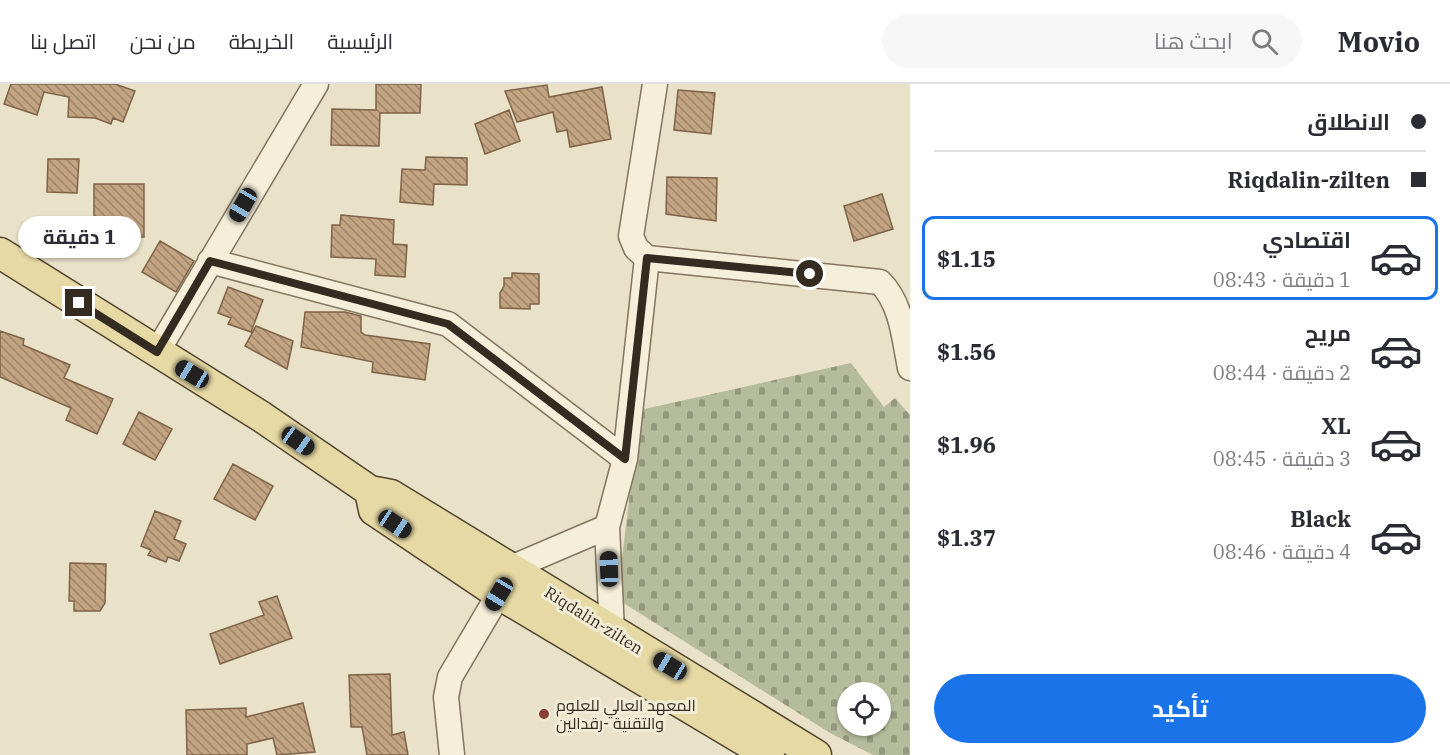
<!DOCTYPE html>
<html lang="ar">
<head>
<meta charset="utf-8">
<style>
	:root { --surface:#fff; --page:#f7f7f7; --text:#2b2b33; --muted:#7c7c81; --line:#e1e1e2; --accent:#1a73e8 }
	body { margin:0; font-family:"IBM Plex Serif",Cairo,serif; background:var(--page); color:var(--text); direction:rtl; height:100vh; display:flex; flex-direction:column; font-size:22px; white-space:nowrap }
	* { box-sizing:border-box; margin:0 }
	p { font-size:20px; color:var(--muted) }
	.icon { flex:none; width:33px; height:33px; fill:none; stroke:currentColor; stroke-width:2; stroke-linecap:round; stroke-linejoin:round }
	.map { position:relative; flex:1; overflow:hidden; direction:ltr }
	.side { display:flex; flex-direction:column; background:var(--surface); width:540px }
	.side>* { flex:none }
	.guide { display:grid; align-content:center; height:132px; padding:0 24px; background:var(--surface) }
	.fabs { position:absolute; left:837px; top:598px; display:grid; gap:12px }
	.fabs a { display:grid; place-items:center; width:54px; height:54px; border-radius:50%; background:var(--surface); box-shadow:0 2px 4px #0004; font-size:30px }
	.end { position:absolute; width:27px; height:27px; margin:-14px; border:8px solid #352c21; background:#fff; box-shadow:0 0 0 3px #fff }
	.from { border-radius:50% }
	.bubble { position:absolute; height:42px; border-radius:21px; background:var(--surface); box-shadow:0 2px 4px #0004; font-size:20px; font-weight:700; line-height:42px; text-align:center; direction:rtl }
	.car { position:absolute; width:18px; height:36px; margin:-18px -9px; border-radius:8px; box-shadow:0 0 4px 2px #0007; background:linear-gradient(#222 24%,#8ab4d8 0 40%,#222 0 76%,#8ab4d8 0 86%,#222 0) }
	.guide b { display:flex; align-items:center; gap:21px; height:57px; font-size:22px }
	.guide b+b { border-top:2px solid var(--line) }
	.guide i { width:15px; height:15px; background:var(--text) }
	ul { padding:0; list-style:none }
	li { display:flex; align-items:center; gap:18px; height:84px; margin:0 12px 9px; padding:0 12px; border:3px solid transparent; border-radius:12px }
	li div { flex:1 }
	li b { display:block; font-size:22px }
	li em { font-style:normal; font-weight:700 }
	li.selected { border-color:var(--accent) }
	li>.icon { width:54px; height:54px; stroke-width:1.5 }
	.button { display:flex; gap:12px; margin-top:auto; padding:12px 24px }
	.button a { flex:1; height:69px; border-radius:36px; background:var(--accent); color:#fff; font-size:24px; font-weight:700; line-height:69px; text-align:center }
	header { display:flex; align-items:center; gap:36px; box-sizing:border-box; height:84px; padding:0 30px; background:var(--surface); border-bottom:2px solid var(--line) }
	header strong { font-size:28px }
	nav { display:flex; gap:33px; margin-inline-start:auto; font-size:21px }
	.search { width:420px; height:54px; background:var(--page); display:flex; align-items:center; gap:15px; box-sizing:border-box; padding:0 21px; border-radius:33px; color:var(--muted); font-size:22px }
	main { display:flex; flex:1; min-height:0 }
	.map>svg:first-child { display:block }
	.cemetery { fill:url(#cemetery-stones); fill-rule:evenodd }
	.building { fill:url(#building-back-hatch); stroke:#7f6348; stroke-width:1.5 }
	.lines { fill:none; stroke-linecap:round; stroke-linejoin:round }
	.minor-casing { stroke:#83755f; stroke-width:27 }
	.major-casing { stroke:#514432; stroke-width:33 }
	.minor { stroke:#f5efda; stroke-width:24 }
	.major { stroke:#e7d9a4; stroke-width:30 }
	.route { stroke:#352c21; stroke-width:8 }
	.poi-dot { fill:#8a3e36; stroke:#f1ecd6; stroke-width:2 }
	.labels { text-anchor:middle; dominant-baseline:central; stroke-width:6; stroke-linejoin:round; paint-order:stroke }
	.street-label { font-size:16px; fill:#352c21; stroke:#f1ecd6 }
	.poi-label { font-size:16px; fill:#352c21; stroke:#f1ecd6; text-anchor:start }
</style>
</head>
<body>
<header>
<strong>Movio</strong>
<div class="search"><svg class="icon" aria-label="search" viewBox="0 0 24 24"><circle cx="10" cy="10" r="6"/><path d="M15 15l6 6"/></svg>ابحث هنا</div>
<nav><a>الرئيسية</a><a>الخريطة</a><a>من نحن</a><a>اتصل بنا</a></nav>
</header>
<main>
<section class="side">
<div class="guide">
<b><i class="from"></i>الانطلاق</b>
<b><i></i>Riqdalin-zilten</b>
</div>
<ul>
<li class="selected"><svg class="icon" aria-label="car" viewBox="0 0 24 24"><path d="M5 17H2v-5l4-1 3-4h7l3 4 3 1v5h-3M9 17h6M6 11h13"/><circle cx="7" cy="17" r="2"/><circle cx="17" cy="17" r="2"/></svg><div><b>اقتصادي</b><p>1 دقيقة · 08:43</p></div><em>$1.15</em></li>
<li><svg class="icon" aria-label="car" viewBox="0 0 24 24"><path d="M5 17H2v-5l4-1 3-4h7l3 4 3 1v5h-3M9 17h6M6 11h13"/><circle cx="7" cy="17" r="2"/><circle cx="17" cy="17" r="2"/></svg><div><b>مريح</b><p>2 دقيقة · 08:44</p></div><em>$1.56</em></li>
<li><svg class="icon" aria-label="car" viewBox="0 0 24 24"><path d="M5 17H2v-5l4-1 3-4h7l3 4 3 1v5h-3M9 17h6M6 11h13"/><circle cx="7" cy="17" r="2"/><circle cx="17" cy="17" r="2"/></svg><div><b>XL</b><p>3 دقيقة · 08:45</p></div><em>$1.96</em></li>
<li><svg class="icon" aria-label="car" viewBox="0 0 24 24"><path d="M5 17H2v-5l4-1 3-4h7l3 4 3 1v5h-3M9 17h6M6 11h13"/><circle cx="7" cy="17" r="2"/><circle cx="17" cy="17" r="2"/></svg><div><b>Black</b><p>4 دقيقة · 08:46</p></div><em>$1.37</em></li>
</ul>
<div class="button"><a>تأكيد</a></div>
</section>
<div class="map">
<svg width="910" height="671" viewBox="0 0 910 671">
	<defs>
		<pattern id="cemetery-stones" width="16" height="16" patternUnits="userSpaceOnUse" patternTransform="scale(1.5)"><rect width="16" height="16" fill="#b5bc9b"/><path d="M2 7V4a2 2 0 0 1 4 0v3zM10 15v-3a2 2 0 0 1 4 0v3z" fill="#94997e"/></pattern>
		<pattern id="building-back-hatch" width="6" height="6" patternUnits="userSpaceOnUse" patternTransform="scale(1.5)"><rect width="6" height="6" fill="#c2a382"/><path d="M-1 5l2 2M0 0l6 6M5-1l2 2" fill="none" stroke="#9e856a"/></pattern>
	</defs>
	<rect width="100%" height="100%" fill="#e9e2c8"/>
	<path class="cemetery" d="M851,279L884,323L895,314L910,331V671H873L830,649L617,515L640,326ZM848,609H880V642H848Z"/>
	<path class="building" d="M11,0H115L135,7L123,38L113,34L111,40L95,34L68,33L69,13L44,8L37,31L4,20Z
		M376,0H421L420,29H380L379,62L331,61L332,25L376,26Z
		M547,1L549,13L602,3L611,55L570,63L567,46L557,48L553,28L517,38L505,7Z
		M678,6L715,9L711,50L674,46Z
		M509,26L520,57L485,70L475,40Z
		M426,73L467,74V101L434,100L433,121L400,118L402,85L425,86Z
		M48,75H79L77,109L47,108Z
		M667,93L717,94L716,137L666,130Z
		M94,100H144V153L94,154Z
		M882,110L893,145L854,157L844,122Z
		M341,131L394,136L393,160L407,161L405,193L375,191L376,175L331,173L332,141H340Z
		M160,157L194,177L176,208L142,188Z
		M512,189L539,190V220H530V225L500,224V209L504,202V194H512Z
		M228,203L263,216L251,248L228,240L231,234L218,229Z
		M305,228H345L361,232V248L365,251L430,260L425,296L372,288L373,278L301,263Z
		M256,242L293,257L287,285L245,262Z
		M0,247L24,255L23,261L70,281L64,294L113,315L97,350L66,336L71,324L0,293Z
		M139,328L172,345L155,376L123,360Z
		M233,380L273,402L255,436L214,415Z
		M155,427L181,437L174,455L186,460L179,477L168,473L166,478L148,471L151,466L141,462Z
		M70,479L106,480L105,519L100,527H74V517H69Z
		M277,512L292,554L220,580L210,550L264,531L259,518Z
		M390,590L392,651L404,648L408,671H367L362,643H351L349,591Z
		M303,619L315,668L277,671L273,654L247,660V671H187L186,626L246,624V633Z"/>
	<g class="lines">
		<g class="minor-casing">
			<path id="minor" d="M655,0L631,152L636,164L647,174L880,198C902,220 904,254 910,284
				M210,177L448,240L625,375
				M157,268L316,0
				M511,484L607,443
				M612,547L607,443L625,375L647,174
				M452,671L446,613L450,593L499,510"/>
		</g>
		<g class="major-casing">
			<path id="major" d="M0,169L262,333L370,407L391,411L816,671
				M370,407L374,426L499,510L769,671"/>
		</g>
		<use href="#minor" class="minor"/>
		<use href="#major" class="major"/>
	</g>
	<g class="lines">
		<path class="route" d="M79,219L157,268L210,177L448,240L625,375L647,174L810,190"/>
	</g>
	<circle class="poi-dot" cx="544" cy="630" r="6"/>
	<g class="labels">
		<g class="street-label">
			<text transform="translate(594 536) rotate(32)">Riqdalin-zilten</text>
		</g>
		<g class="poi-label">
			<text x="556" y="621">المعهد العالي للعلوم<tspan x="556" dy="18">والتقنية -رقدالين</tspan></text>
		</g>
	</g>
</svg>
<div class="fabs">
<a><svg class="icon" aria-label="locate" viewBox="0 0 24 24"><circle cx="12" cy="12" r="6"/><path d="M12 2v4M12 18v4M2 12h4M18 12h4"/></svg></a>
</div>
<i class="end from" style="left:810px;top:190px"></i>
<i class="end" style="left:79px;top:219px"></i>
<div class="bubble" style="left:18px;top:132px;width:123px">1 دقيقة</div>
<i class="car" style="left:243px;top:121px;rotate:210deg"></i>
<i class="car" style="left:192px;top:290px;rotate:301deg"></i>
<i class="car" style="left:298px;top:357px;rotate:125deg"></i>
<i class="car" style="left:395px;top:440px;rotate:124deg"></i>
<i class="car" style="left:609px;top:485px;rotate:358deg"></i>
<i class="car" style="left:499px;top:510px;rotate:211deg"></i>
<i class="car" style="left:670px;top:582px;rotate:301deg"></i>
</div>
</main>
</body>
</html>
